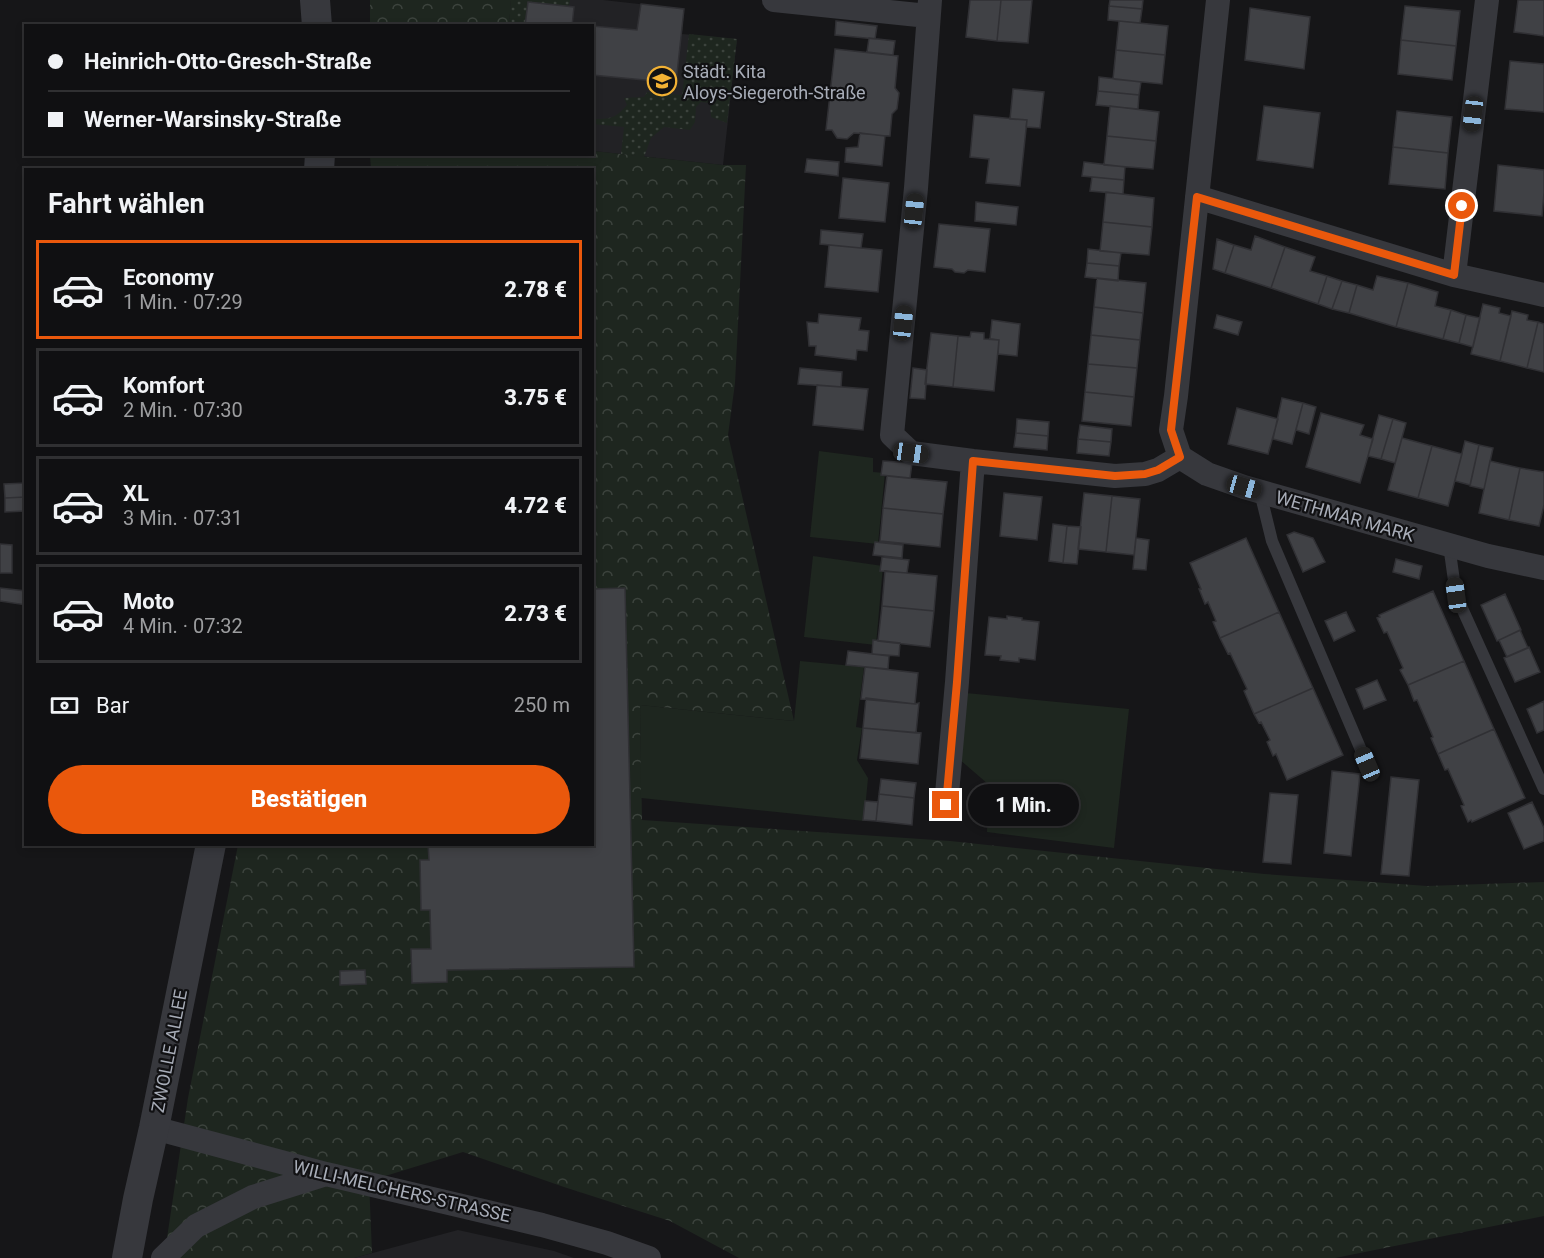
<!DOCTYPE html>
<html lang="de">
<head>
<meta charset="utf-8">
<style>
	:root { --surface:#101012; --page:#1e1e20; --text:#f1f3f6; --muted:#9c9d9f; --line:#303032; --accent:#ea580c }
	body { margin:0; font-family:Roboto,sans-serif; background:var(--page); color:var(--text); height:100vh; display:flex; flex-direction:column; font-size:22px; white-space:nowrap }
	* { box-sizing:border-box; margin:0 }
	p { font-size:20px; color:var(--muted) }
	.icon { flex:none; width:33px; height:33px; fill:none; stroke:currentColor; stroke-width:2; stroke-linecap:round; stroke-linejoin:round }
	.map { position:relative; flex:1; overflow:hidden }
	.side { position:absolute; left:24px; top:168px; width:570px; height:678px; display:flex; flex-direction:column; background:var(--surface); border-radius:0px; box-shadow:0 3px 9px #0003,0 0 0 2px var(--line) }
	.side>* { flex:none }
	.top-card { position:absolute; left:24px; top:24px; width:570px; height:132px; border-radius:0px; box-shadow:0 3px 9px #0003,0 0 0 2px var(--line); display:grid; align-content:center; height:132px; padding:0 24px; background:var(--surface) }
	.end { position:absolute; width:27px; height:27px; margin:-14px; border:8px solid #ea580c; background:#fff; box-shadow:0 0 0 3px #fff }
	.from { border-radius:50% }
	.bubble { position:absolute; height:42px; border-radius:21px; background:var(--surface); box-shadow:0 3px 9px #0003,0 0 0 2px var(--line); font-size:20px; font-weight:800; line-height:42px; text-align:center }
	.car { position:absolute; width:18px; height:36px; margin:-18px -9px; border-radius:8px; box-shadow:0 0 4px 2px #0007; background:linear-gradient(#222 24%,#8ab4d8 0 40%,#222 0 76%,#8ab4d8 0 86%,#222 0) }
	.top-card b { display:flex; align-items:center; gap:21px; height:57px; font-size:22px }
	.top-card b+b { border-top:2px solid var(--line) }
	.top-card i { width:15px; height:15px; background:var(--text) }
	ul { padding:0; list-style:none }
	li { display:flex; align-items:center; gap:18px; height:99px; margin:0 12px 9px; padding:0 12px; border:3px solid var(--line); border-radius:0px }
	li div { flex:1 }
	li b { display:block; font-size:22px }
	li em { font-style:normal; font-weight:800 }
	li.current { border-color:var(--accent) }
	li>.icon { width:54px; height:54px; stroke-width:1.5 }
	h2 { padding:0 24px; font-size:27px; line-height:72px }
	.pay { display:flex; align-items:center; gap:15px; height:66px; padding:0 24px; font-size:22px }
	.pay p { margin-inline-start:auto }
	.button { display:flex; gap:12px; margin-top:auto; padding:12px 24px }
	.button a { flex:1; height:69px; border-radius:36px; background:var(--accent); color:#fff; font-size:24px; font-weight:800; line-height:69px; text-align:center }
	.map>svg:first-child { display:block }
	.built { fill:#222225 }
	.grass { fill:url(#grass-dots) }
	.forest { fill:url(#forest-crowns) }
	.green { fill:#1e261f }
	.building { fill:#404145; stroke:#303034; stroke-width:1.5 }
	.lines { fill:none; stroke-linecap:round; stroke-linejoin:round }
	.service { stroke:#37383d; stroke-width:12 }
	.minor { stroke:#37383d; stroke-width:24 }
	.tertiary { stroke:#37383d; stroke-width:30 }
	.route { stroke:#ea580c; stroke-width:8 }
	.labels { text-anchor:middle; dominant-baseline:central; stroke-width:4.5; stroke-linejoin:round; paint-order:stroke }
	.poi-label { font-size:18px; fill:#a8adb8; stroke:#111113; text-anchor:start }
	.street-label { font-size:18px; fill:#a8adb8; stroke:#111113 }
</style>
</head>
<body>
<div class="map">
<svg width="1544" height="1258" viewBox="0 0 1544 1258">
	<defs>
		<pattern id="grass-dots" width="8" height="8" patternUnits="userSpaceOnUse" patternTransform="scale(1.5)"><rect width="8" height="8" fill="#1e261f"/><path d="M2 2h.1M6 6h.1" fill="none" stroke="#3c433d" stroke-width="1.8" stroke-linecap="round"/></pattern>
		<pattern id="forest-crowns" width="20" height="18" patternUnits="userSpaceOnUse" patternTransform="scale(1.5)"><rect width="20" height="18" fill="#1e261f"/><path d="M2 6a3 3 0 1 1 6 0M12 15a3 3 0 1 1 6 0" fill="none" stroke="#3c433d"/></pattern>
	</defs>
	<rect width="100%" height="100%" fill="#161618"/>
	<path class="built" d="M511,0H603L684,9L682,34L737,39L723,165L593,151L592,26H509Z
		M458,1230L554,1251L574,1258H354Z"/>
	<path class="grass" d="M511,0H570L569,6L528,2L525,25L509,26Z
		M689,34L737,39L727,123L711,117L710,103L701,102L696,107L695,122L690,130L664,127L651,138L644,157L621,154L624,127L593,124L592,119C610,119 615,119 627,105L624,98L644,97L647,92L682,95Z"/>
	<path class="forest" d="M370,0H511L509,26L370,25Z
		M593,151L723,165H746L735,383L728,435L794,721L640,705L642,820L950,841L1264,874L1427,886L1544,882V1216L1335,1258H739L670,1221L564,1187L463,1152L369,1181L372,1253L354,1258H164L188,1098L238,845L592,844V170L371,169L370,155L592,154Z"/>
	<path class="green" d="M819,451L873,458V472L885,473L878,544L810,537Z
		M813,556L883,566L876,645L804,637Z
		M800,661L864,667L856,727L862,728L857,760L868,778L864,821L641,798L640,705L794,721Z
		M966,693L1129,709L1114,848L987,832L988,784L959,759Z"/>
	<path class="building" d="M970,0H1001L997,41L966,37Z
		M1001,0H1032L1028,43L997,41Z
		M1110,0H1143L1142,9L1109,6Z
		M1518,0H1544V36L1514,32Z
		M528,2L574,7L572,26H525Z
		M641,4L684,9L676,83L592,75V26L637,30Z
		M1109,6L1142,9L1140,23L1108,20Z
		M1405,6L1460,11L1456,46L1401,40Z
		M1250,8L1310,17L1304,69L1245,60Z
		M836,21L877,26L875,39L835,35Z
		M1119,21L1168,26L1165,55L1116,50Z
		M869,38L895,41L893,55L867,52Z
		M1401,40L1456,46L1452,80L1398,74Z
		M835,49L898,56L895,88L899,93L897,109L892,114L890,136L854,133L847,139L837,138L832,130H826Z
		M1116,50L1165,55L1162,84L1113,79Z
		M1510,61L1544,64V112L1505,109Z
		M1099,77L1141,82L1139,95L1098,91Z
		M1013,89L1044,92L1040,128L1026,127L1027,120L1010,119Z
		M1098,91L1139,95L1138,109L1096,105Z
		M1110,106L1159,112L1156,141L1107,136Z
		M1264,106L1320,113L1313,168L1257,160Z
		M1397,111L1452,117L1448,153L1393,147Z
		M974,115L1027,120L1020,186L986,183L989,159L970,157Z
		M860,133L885,136L882,166L845,162L846,148L858,147Z
		M1107,136L1156,141L1153,169L1104,165Z
		M1393,147L1448,153L1445,189L1389,184Z
		M807,159L839,162L838,176L805,172Z
		M1084,162L1125,167L1124,180L1082,176Z
		M1498,165L1544,170V193L1542,216L1494,211Z
		M1092,177L1124,180L1123,194L1090,191Z
		M843,178L889,183L885,222L839,218Z
		M1106,192L1154,198L1152,227L1103,222Z
		M976,202L1018,207L1016,225L975,221Z
		M1103,222L1152,227L1149,255L1100,251Z
		M939,224L990,229L985,272L968,270L964,273L955,272L952,269L934,267Z
		M821,230L863,234L861,248L820,244Z
		M1255,236L1285,247L1271,288L1225,273L1234,245L1251,250Z
		M1217,239L1234,245L1225,273L1213,269Z
		M829,245L882,250L878,292L825,287Z
		M1285,247L1315,257L1310,271L1327,276L1318,304L1271,288Z
		M1088,249L1121,253L1119,266L1087,263Z
		M1087,263L1119,266L1118,281L1085,277Z
		M1327,276L1342,281L1332,309L1318,304Z
		M1377,276L1408,283L1396,327L1349,313L1357,285L1373,290Z
		M1097,278L1146,283L1143,313L1094,307Z
		M1342,281L1357,285L1349,313L1332,309Z
		M1408,283L1438,292L1435,306L1451,310L1443,339L1396,327Z
		M1483,304L1500,308L1499,313L1511,316L1500,361L1471,354Z
		M1094,307L1143,313L1140,340L1091,335Z
		M1451,310L1466,315L1459,343L1443,339Z
		M1512,311L1528,315L1527,320L1538,322L1527,368L1500,361Z
		M819,314L861,318L859,330L869,331L867,351L857,350L856,360L815,355L816,346H809L807,322L818,323Z
		M1217,315L1242,322L1238,335L1214,328Z
		M1466,315L1480,318L1473,347L1459,343Z
		M992,320L1020,324L1017,356L998,354L999,340L990,339Z
		M1538,322L1544,324V372L1527,368Z
		M971,332L984,333V339L999,340L994,391L953,387L958,336L970,337Z
		M931,333L958,336L953,387L925,384Z
		M1091,335L1140,340L1137,368L1088,364Z
		M1088,364L1137,368L1134,397L1085,392Z
		M800,368L842,372L841,387L798,384Z
		M913,368L927,370L925,399L910,398Z
		M817,385L868,389L863,430L813,425Z
		M1085,392L1134,397L1131,426L1082,421Z
		M1282,398L1303,403L1292,444L1273,439Z
		M1303,403L1316,407L1309,434L1296,430Z
		M1237,408L1278,419L1268,454L1228,444Z
		M1321,413L1364,425L1360,435L1373,439L1360,483L1306,467Z
		M1379,415L1393,419L1381,459L1368,456Z
		M1017,419L1049,422L1048,436L1016,433Z
		M1393,419L1406,423L1395,463L1381,459Z
		M1080,425L1112,429L1111,442L1078,439Z
		M1016,433L1048,436L1047,450L1014,447Z
		M1402,438L1432,446L1418,498L1388,490Z
		M1078,439L1111,442L1109,456L1077,453Z
		M1465,441L1479,445L1470,485L1455,481Z
		M1479,445L1493,448L1484,489L1470,486Z
		M1432,446L1462,454L1448,506L1418,498Z
		M883,461L912,463L910,478L881,475Z
		M1490,461L1520,468L1509,520L1479,513Z
		M1520,468L1544,472V505L1539,526L1509,520Z
		M887,476L947,482L943,514L883,508Z
		M26,483V497L5,498L4,484Z
		M1004,493L1042,497L1037,540L1000,536Z
		M1084,493L1112,496L1106,552L1078,549Z
		M1112,496L1140,499L1134,555L1106,552Z
		M26,497V511L5,512V498Z
		M883,508L943,514L940,547L880,541Z
		M1053,524L1067,526L1063,563L1049,561Z
		M1067,526L1081,527L1077,564L1063,563Z
		M1294,532L1313,538L1325,562L1303,572L1287,535Z
		M1136,538L1149,540L1146,570L1133,569Z
		M1246,538L1279,612L1220,638L1213,622L1216,621L1208,602L1205,604L1199,589H1201L1190,563Z
		M875,542L903,545L902,558L873,555Z
		M0,544L12,545V573H0Z
		M882,557L909,560L907,573L880,571Z
		M1396,559L1422,566L1419,579L1393,572Z
		M885,571L937,576L934,611L882,606Z
		M0,588L26,591V605L0,601Z
		M625,588L634,967L447,970V982L412,983L411,949H431L430,910H421L420,860H429L428,844H592V589Z
		M1433,591L1464,661L1408,685L1400,670L1403,668L1387,632L1384,633L1377,618L1380,617L1379,615Z
		M1505,594L1521,630L1497,641L1481,605Z
		M882,606L934,611L930,647L878,641Z
		M1279,612L1313,688L1254,714L1244,691L1247,689L1230,653L1228,654L1220,638Z
		M1346,612L1355,631L1334,641L1325,621Z
		M1007,616L1022,618V620L1039,622L1035,660L1019,658V662L1000,660L1001,656L985,655L989,617L1007,619Z
		M1520,630L1528,648L1507,657L1499,640Z
		M873,640L900,643L899,656L872,654Z
		M1529,647L1540,672L1515,682L1504,658Z
		M848,651L889,656L888,669L846,665Z
		M1464,661L1494,729L1438,754L1431,738L1433,737L1417,700L1414,701L1408,685Z
		M865,667L918,673L915,704L861,699Z
		M1377,680L1386,700L1364,709L1356,689Z
		M1313,688L1343,755L1287,780L1276,754L1273,756L1267,742L1270,740L1261,722L1259,723L1254,714Z
		M866,698L915,704L919,703L916,733L863,728Z
		M1544,701V730L1537,733L1527,709Z
		M863,728L921,733L918,764L860,758Z
		M1494,729L1525,798L1472,822L1471,820L1468,822L1461,806L1464,805L1448,769L1445,770L1438,754Z
		M1332,771L1360,774L1351,856L1324,853Z
		M1391,777L1419,780L1409,876L1381,874Z
		M881,779L916,783L914,798L879,794Z
		M1270,793L1298,795L1291,864L1263,862Z
		M879,794L914,798L912,825L876,821Z
		M865,801L878,802L876,821L863,820Z
		M1532,802L1544,828V841L1524,849L1508,813Z
		M365,970L366,984L340,985V971Z"/>
	<g class="lines">
		<path class="service" d="M1260,492L1272,541L1367,764
			M1449,545L1456,595L1544,789"/>
		<path class="minor" d="M774,0L928,16
			M930,0L916,188L892,435L911,453L973,461L1115,476L1145,474L1158,470L1180,457
			M1218,0L1176,396L1171,430L1180,457L1207,474L1244,487L1488,556L1544,568
			M1197,197L1454,275L1544,295
			M1454,275L1487,0
			M946,805L957,682L973,461
			M154,1128L326,1174L542,1225L607,1243L649,1258
			M163,1258L196,1226L253,1197L326,1174"/>
		<path class="tertiary" d="M315,0L317,26
			M319,170L320,154
			M127,1258L138,1199L154,1128L211,844"/>
	</g>
	<g class="lines">
		<path class="route" d="M946,805L957,682L973,461L1115,476L1145,474L1158,470L1180,457L1171,430L1197,197L1454,275L1462,206"/>
	</g>
	<defs>
		<g id="school-ring" transform="scale(1.5)"><circle r="9.5" fill="#111113" stroke="#f2b134" stroke-width="1.5"/><path d="M0-5L7-2L0 1L-7-2ZM-4 1L0 2.5L4 1V4Q0 6-4 4Z" fill="#f2b134"/></g>
	</defs>
	<g fill-rule="evenodd">
		<use href="#school-ring" x="662" y="81"/>
	</g>
	<g class="labels">
		<g class="poi-label">
			<text x="683" y="71">Städt. Kita<tspan x="683" dy="21">Aloys-Siegeroth-Straße</tspan></text>
		</g>
		<g class="street-label">
			<text transform="translate(1345 516) rotate(16)">WETHMAR MARK</text>
			<text transform="translate(169 1051) rotate(-79)">ZWOLLE ALLEE</text>
			<text transform="translate(402 1191) rotate(13)">WILLI-MELCHERS-STRASSE</text>
		</g>
	</g>
</svg>
<i class="end from" style="left:1462px;top:206px"></i>
<i class="end" style="left:946px;top:805px"></i>
<div class="bubble" style="left:968px;top:784px;width:111px">1 Min.</div>
<i class="car" style="left:1473px;top:114px;rotate:187deg"></i>
<i class="car" style="left:914px;top:211px;rotate:6deg"></i>
<i class="car" style="left:903px;top:323px;rotate:6deg"></i>
<i class="car" style="left:911px;top:453px;rotate:98deg"></i>
<i class="car" style="left:1244px;top:487px;rotate:106deg"></i>
<i class="car" style="left:1456px;top:595px;rotate:352deg"></i>
<i class="car" style="left:1367px;top:764px;rotate:337deg"></i>
<div class="top-card">
<b><i class="from"></i>Heinrich-Otto-Gresch-Straße</b>
<b><i></i>Werner-Warsinsky-Straße</b>
</div>
<section class="side">
<h2>Fahrt wählen</h2>
<ul>
<li class="current"><svg class="icon" aria-label="car" viewBox="0 0 24 24"><path d="M5 17H2v-5l4-1 3-4h7l3 4 3 1v5h-3M9 17h6M6 11h13"/><circle cx="7" cy="17" r="2"/><circle cx="17" cy="17" r="2"/></svg><div><b>Economy</b><p>1 Min. · 07:29</p></div><em>2.78 €</em></li>
<li><svg class="icon" aria-label="car" viewBox="0 0 24 24"><path d="M5 17H2v-5l4-1 3-4h7l3 4 3 1v5h-3M9 17h6M6 11h13"/><circle cx="7" cy="17" r="2"/><circle cx="17" cy="17" r="2"/></svg><div><b>Komfort</b><p>2 Min. · 07:30</p></div><em>3.75 €</em></li>
<li><svg class="icon" aria-label="car" viewBox="0 0 24 24"><path d="M5 17H2v-5l4-1 3-4h7l3 4 3 1v5h-3M9 17h6M6 11h13"/><circle cx="7" cy="17" r="2"/><circle cx="17" cy="17" r="2"/></svg><div><b>XL</b><p>3 Min. · 07:31</p></div><em>4.72 €</em></li>
<li><svg class="icon" aria-label="car" viewBox="0 0 24 24"><path d="M5 17H2v-5l4-1 3-4h7l3 4 3 1v5h-3M9 17h6M6 11h13"/><circle cx="7" cy="17" r="2"/><circle cx="17" cy="17" r="2"/></svg><div><b>Moto</b><p>4 Min. · 07:32</p></div><em>2.73 €</em></li>
</ul>
<div class="pay"><svg class="icon" aria-label="cash" viewBox="0 0 24 24"><path d="M3 7h18v10H3z"/><circle cx="12" cy="12" r="2"/></svg>Bar<p>250 m</p></div>
<div class="button"><a>Bestätigen</a></div>
</section>
</div>
</body>
</html>
